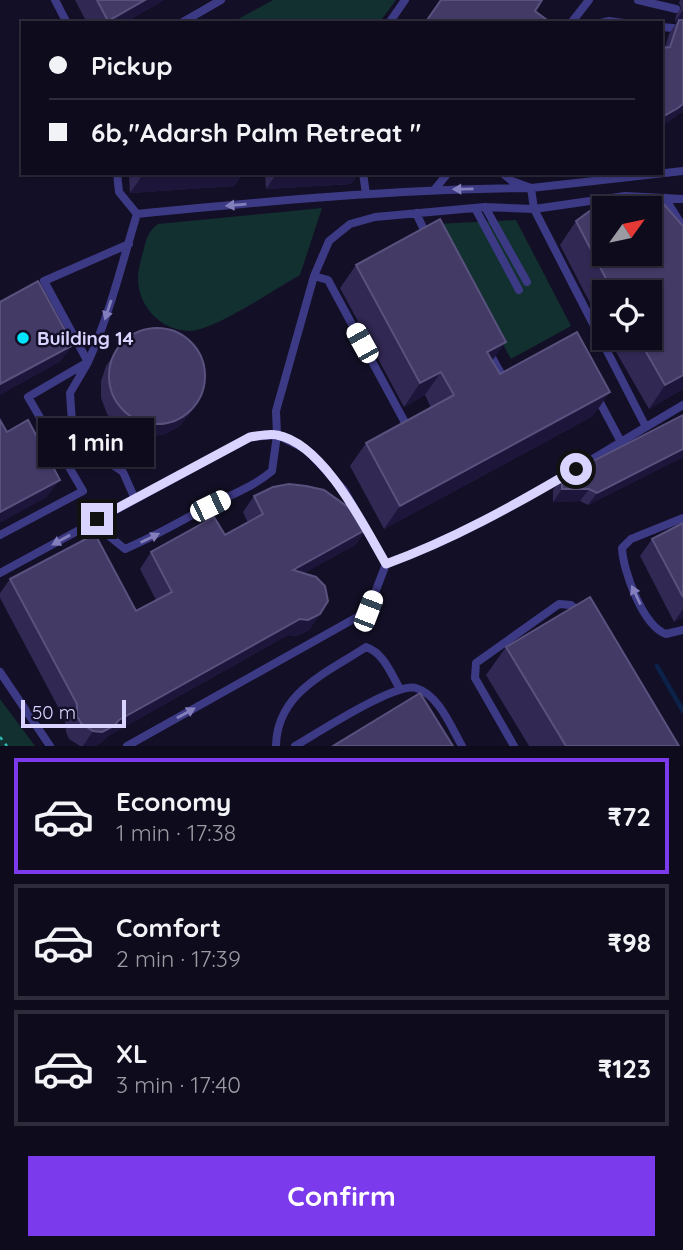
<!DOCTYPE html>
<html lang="en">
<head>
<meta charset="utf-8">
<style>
	:root { --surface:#0e0b1c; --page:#171425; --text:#f1f3f6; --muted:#9b9ba3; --line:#2e2b3b; --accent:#7c3aed }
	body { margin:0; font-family:Quicksand,sans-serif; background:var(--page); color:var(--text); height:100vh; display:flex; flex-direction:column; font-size:26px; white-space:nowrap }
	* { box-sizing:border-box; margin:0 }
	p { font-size:23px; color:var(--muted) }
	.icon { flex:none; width:38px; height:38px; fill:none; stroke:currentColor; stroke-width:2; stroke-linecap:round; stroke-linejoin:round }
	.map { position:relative; height:746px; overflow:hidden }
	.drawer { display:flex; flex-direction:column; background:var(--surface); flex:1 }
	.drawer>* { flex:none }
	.banner { position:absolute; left:21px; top:21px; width:642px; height:154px; border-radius:0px; box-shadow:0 2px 5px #0004,0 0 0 2px var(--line); display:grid; align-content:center; height:154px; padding:0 28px; background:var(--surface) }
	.needle { width:46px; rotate:57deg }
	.buttons { position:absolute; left:592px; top:196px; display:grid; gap:14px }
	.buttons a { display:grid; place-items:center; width:70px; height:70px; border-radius:0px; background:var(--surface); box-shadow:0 2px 5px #0004,0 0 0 2px var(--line); font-size:35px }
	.scale { position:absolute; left:21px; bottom:18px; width:105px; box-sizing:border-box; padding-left:7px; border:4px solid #d9d4ff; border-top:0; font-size:19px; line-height:24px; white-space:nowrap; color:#d9d4ff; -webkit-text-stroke:5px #130f26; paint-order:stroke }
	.end { position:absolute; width:32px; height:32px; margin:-16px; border:9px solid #d9d4ff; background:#111; box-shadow:0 0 0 4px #111 }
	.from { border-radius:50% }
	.bubble { position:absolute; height:49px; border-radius:0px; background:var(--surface); box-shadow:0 2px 5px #0004,0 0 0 2px var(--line); font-size:23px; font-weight:700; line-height:49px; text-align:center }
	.car { position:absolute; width:21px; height:42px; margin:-21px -10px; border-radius:9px; box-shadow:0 0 5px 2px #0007; background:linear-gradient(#fff 24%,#345 0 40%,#fff 0 76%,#345 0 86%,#fff 0) }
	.banner b { display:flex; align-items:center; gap:24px; height:66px; font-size:26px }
	.banner b+b { border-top:2px solid var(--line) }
	.banner i { width:18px; height:18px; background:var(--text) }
	ul { padding:12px 0 0; list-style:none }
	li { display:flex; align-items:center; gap:21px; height:116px; margin:0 14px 10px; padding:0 14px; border:4px solid var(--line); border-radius:0px }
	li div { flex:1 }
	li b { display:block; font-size:26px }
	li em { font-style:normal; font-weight:700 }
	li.current { border-color:var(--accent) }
	li>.icon { width:63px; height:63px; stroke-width:1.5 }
	.cta { display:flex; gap:14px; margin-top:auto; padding:14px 28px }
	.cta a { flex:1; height:80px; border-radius:0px; background:var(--accent); color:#fff; font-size:28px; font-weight:700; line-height:80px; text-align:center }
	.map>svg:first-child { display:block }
	.green { fill:#12302f }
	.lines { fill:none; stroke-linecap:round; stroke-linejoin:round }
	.stream { stroke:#0c2248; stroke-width:4.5 }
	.path { stroke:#2fb8b0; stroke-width:2.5; stroke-dasharray:3.5 5; stroke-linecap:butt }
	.service { stroke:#3d3a85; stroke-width:8 }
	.wall { fill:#312854 }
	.shaded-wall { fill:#1d163a }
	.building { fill:#433a66; stroke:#5a527e; stroke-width:2; fill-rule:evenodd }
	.oneway { fill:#837fbc }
	.route { stroke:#d9d4ff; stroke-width:9 }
	.poi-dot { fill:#00e5ff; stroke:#130f26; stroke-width:2.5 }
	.labels { text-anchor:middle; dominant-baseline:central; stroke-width:5; stroke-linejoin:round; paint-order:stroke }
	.poi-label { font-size:19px; font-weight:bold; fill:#d9d4ff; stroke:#130f26; text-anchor:start }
</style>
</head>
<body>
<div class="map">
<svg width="683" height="746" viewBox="0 0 683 746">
	<rect width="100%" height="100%" fill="#130f26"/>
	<path class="green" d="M273,0H396L379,23H231Z
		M322,208L300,275C275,289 214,331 189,331C160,330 138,306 138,278C138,269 141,260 143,252C146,240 148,231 158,224Z
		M516,220L571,326L511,359L436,224Z
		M0,699L35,746H0Z"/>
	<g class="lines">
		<path class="stream" d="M657,666L683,711"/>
		<path class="path" d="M0,737L7,746"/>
		<path class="service" d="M55,0L67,23
			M638,0L676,9
			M181,23L221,0
			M389,23L405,0
			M571,23L589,0
			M601,23L609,21L624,23
			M662,27L683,29
			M117,173L119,192L137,214C269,201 398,189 531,188L534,209L646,427C562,477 478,530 386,564
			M363,173L366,194
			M502,173L512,181L531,188L683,171
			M435,189L448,173
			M665,198L683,227
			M485,207L527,282
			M475,208L519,290
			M416,213L427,236
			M129,244L44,281L88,362C110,314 122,263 137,214
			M314,276L328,280L408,428
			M489,352L504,379L505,378
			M87,364L70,393L72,423L84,442L98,455L123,472L135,499
			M596,395L621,442
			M646,427L683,405
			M683,518L631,539L622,548C623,571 643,626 666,634L683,630
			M97,519L109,536L125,549C154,537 181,521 209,506C231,495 253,487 272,471L277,435L276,411L314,276L329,241L350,224L375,217L485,207L534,209L625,196L683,199
			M0,535L83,491L28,397L88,362
			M0,573L250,437L277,435L307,450L344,490L386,564L368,611L127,746
			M0,672L50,746
			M276,746C277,692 327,673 366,647C384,653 391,674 400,689
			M295,746C316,734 395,682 416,688C439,695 451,727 462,746
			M514,746L475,678L476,663L559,604L571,605L581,613"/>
	</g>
	<path class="wall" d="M75,0H164L124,23H87Z
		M680,0H683V113H680L668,122L665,47L669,34L677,22H675L676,15L681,8L679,3Z
		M124,173H243L234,186L130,193L129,176L124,177Z
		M265,173H359L351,184L266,189Z
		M576,221L683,226V389L649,409L608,338H649V292H604V330L560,245Z
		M356,265L492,361L500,374L593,416L384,529L350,466L366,443L431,408L425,395L404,407L340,288Z
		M115,353L197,403L188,416L178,427L165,434L149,437L132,434L118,426L107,414L101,398V381L106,366Z
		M683,415V457L588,505L580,501L553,502V490L562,477Z
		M254,496L367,529L355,545L304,573L320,614L309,630L297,636L288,635L108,736L102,742L95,746H80L69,739L66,732L65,720L0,598V593L10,579L136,611L156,600L140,569L151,552L225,535L248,523L243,512Z
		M683,523V617L674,622L640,556L652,539Z
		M506,647L679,746H529L486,675Z"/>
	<path class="shaded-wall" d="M145,0H164L124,23H107L108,21Z
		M683,10V23L675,22Z
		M683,104V113H680L668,122L662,126V117Z
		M126,173H132L129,176L124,177Z
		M144,173H243L234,186L130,193Z
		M277,173H359L351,184L266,189Z
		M506,342L489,365L487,352Z
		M73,345L60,362L0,395V384Z
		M441,372L425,395L404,407L420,383Z
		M683,375V389L649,409L665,385Z
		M610,392L593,416L384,529L400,506Z
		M197,403L188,416L178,427L165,434L149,437L132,434L141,422Z
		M683,449V457L588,505L597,493Z
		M60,480L47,497L0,523V512Z
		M562,489H589L580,501L553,502Z
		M367,529L355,545L281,586L293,570Z
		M683,609V617L674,622Z
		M320,614L309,630L297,636L288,635L108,736L102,742L95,746H83L93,731L119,720L300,619Z"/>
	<path class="building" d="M97,0H145L108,21Z
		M441,0H542L535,11L551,23H425Z
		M679,20H683V104L678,108L662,117V48L670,47Z
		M660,200L683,226V375L665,385L638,338H649V292H613L576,221L602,202ZM604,208H649V254H604Z
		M440,219L506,342L487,352L500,374L577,332L610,392L400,506L366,443L454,395L441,372L420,383L356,265Z
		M38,281L73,345L0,384V302Z
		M109 376a48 48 0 1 1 96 0a48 48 0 1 1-96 0Z
		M683,415V449L597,493L589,489H562V477Z
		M0,420L7,432L28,420L60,480L0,512Z
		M289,484L306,486L324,490L355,512L367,529L293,570L316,577L325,586L328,601L320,614L308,620L300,619L119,720L114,726L102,732L93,731L81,723L77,716V704L10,579L95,534L136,611L172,592L151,552L214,517L225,535L263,514L254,496L273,487Z
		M683,523V597L652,539Z
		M590,597L679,746H566L506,647Z
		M420,693L453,746H333Z"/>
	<defs><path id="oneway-solid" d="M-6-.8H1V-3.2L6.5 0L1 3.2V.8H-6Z" transform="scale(1.75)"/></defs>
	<g class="oneway">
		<use href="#oneway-solid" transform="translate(463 189) rotate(179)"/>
		<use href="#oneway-solid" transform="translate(236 205) rotate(175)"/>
		<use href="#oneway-solid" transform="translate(108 310) rotate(108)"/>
		<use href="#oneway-solid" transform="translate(150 538) rotate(-26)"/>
		<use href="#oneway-solid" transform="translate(61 540) rotate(151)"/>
		<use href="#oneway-solid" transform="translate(636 595) rotate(-115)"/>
		<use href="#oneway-solid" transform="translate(186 713) rotate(-29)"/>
	</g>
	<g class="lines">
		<path class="route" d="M97,519L250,437C258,436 269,433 277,435C324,444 364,526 386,564C452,540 515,505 576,469"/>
	</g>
	<circle class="poi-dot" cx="23" cy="338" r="7"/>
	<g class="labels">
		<g class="poi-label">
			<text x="37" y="338">Building 14</text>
		</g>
	</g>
</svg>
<div class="buttons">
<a><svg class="needle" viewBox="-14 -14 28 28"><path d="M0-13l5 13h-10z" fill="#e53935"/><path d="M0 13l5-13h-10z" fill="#9b9ba3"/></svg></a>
<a><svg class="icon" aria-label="locate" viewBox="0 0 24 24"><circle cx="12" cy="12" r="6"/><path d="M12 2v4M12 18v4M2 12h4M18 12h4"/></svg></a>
</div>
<div class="scale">50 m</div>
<i class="end from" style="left:576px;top:469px"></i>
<i class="end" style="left:97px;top:519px"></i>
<div class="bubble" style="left:38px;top:418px;width:116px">1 min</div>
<i class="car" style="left:362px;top:343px;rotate:331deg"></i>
<i class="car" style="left:210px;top:506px;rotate:64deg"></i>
<i class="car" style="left:368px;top:611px;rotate:21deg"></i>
<div class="banner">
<b><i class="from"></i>Pickup</b>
<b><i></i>6b,&quot;Adarsh Palm Retreat &quot;</b>
</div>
</div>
<section class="drawer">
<ul>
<li class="current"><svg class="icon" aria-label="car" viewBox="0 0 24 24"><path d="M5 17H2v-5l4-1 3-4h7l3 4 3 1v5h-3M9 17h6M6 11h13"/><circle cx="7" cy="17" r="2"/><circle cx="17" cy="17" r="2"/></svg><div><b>Economy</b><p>1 min · 17:38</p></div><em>₹72</em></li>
<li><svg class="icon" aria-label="car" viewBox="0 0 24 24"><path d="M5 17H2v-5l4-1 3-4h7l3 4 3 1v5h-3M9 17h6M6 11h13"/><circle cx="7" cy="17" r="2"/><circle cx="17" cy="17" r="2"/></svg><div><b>Comfort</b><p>2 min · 17:39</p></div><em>₹98</em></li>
<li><svg class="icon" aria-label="car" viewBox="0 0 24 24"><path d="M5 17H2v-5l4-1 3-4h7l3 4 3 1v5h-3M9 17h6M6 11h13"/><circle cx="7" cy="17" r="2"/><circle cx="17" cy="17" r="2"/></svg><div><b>XL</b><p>3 min · 17:40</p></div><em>₹123</em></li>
</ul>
<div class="cta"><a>Confirm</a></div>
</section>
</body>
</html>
